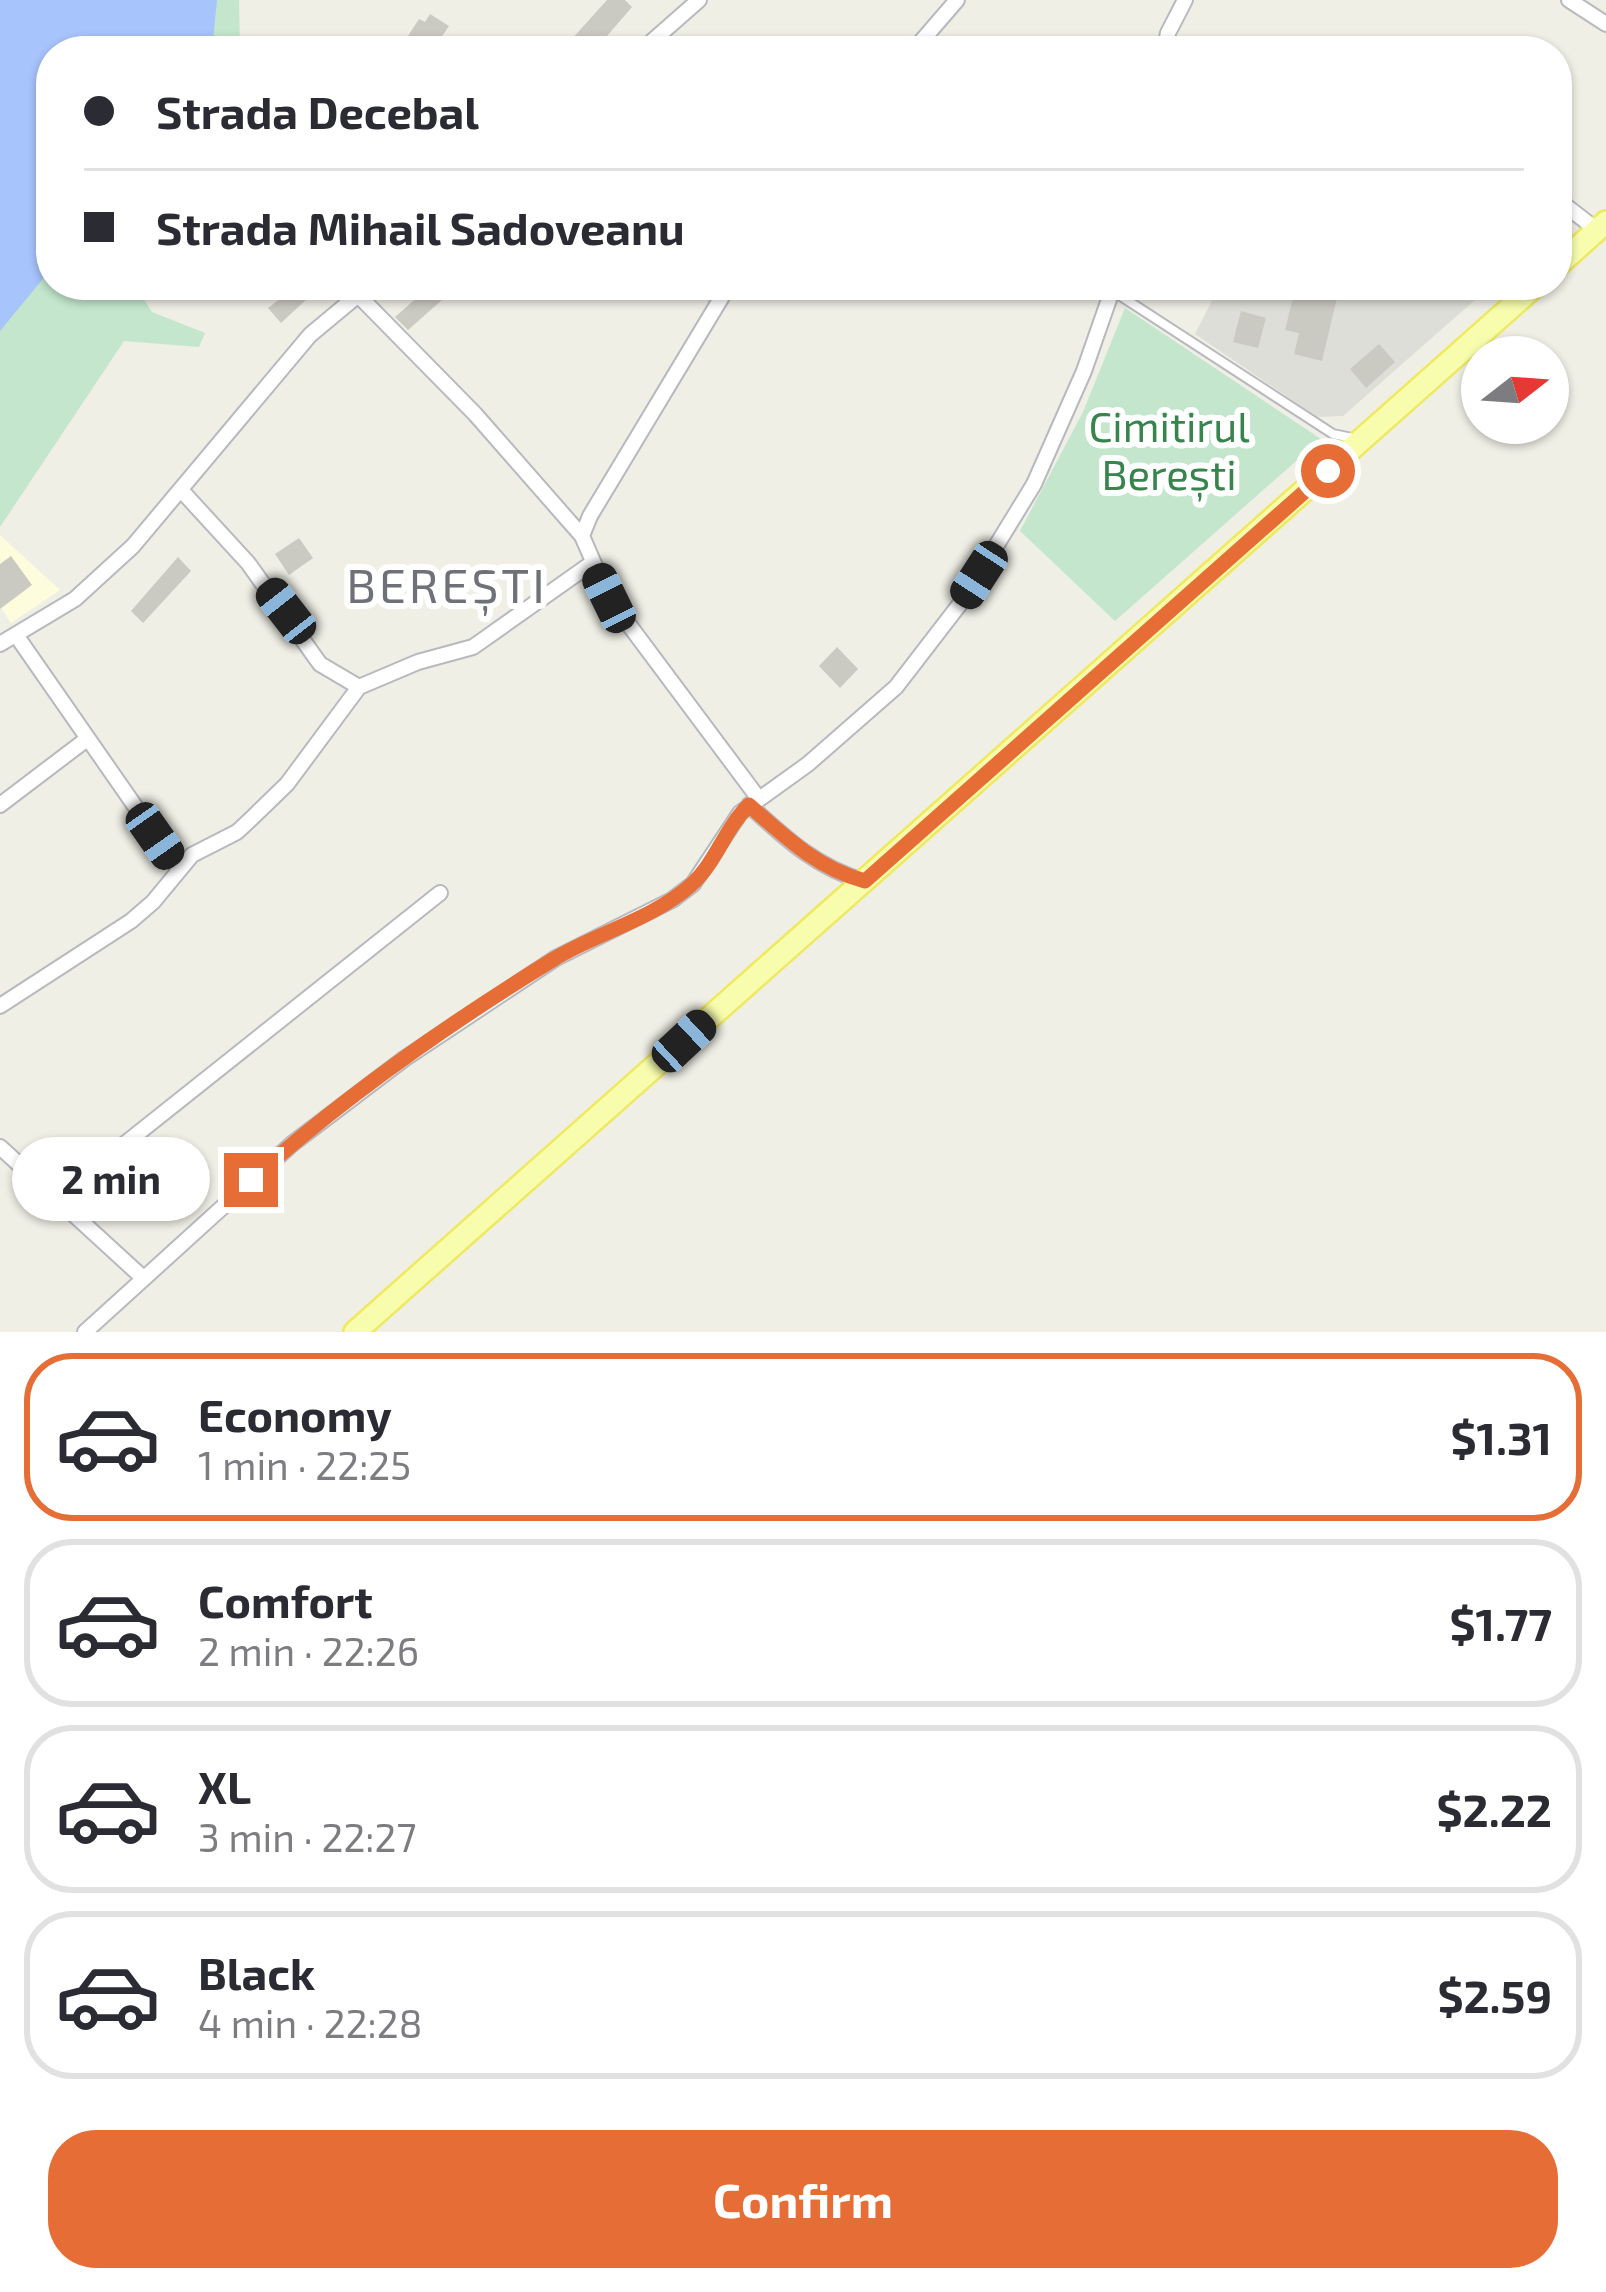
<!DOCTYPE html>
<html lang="en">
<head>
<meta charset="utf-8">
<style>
	:root { --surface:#fff; --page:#f7f7f7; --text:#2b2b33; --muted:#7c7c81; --line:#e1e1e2; --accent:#e66e36 }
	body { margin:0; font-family:"Exo 2",sans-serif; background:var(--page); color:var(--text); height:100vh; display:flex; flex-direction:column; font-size:45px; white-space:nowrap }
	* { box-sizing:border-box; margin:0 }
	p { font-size:39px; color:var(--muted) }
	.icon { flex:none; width:66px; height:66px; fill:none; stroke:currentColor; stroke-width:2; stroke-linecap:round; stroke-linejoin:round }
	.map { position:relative; height:1332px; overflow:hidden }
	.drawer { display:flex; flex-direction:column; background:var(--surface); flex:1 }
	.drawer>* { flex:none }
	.guide { position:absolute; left:36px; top:36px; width:1536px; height:264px; border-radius:48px; box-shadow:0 3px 9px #0004; display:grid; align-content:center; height:264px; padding:0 48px; background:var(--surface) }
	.needle { width:78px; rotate:73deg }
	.controls { position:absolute; left:1461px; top:336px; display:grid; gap:24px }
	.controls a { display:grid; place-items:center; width:108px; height:108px; border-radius:50%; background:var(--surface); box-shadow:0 3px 9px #0004; font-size:60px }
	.end { position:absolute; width:54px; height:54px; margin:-27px; border:15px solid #e66e36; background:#fff; box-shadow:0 0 0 6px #fff }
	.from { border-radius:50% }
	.bubble { position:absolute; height:84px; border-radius:42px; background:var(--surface); box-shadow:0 3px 9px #0004; font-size:39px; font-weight:700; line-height:84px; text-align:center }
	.car { position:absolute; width:36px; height:72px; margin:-36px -18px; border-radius:15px; box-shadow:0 0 9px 3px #0007; background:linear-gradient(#222 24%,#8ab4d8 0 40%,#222 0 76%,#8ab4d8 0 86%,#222 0) }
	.guide b { display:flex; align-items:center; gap:42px; height:114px; font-size:45px }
	.guide b+b { border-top:3px solid var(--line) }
	.guide i { width:30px; height:30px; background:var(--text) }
	ul { padding:21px 0 0; list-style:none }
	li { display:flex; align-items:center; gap:36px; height:168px; margin:0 24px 18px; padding:0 24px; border:6px solid var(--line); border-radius:48px }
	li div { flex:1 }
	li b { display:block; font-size:45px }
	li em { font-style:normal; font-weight:700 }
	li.current { border-color:var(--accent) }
	li>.icon { width:108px; height:108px; stroke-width:1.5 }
	.action { display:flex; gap:24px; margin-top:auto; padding:24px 48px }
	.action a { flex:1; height:138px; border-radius:48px; background:var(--accent); color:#fff; font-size:48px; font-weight:700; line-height:138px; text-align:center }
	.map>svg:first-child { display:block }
	.commercial { fill:#fdfddd }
	.industrial { fill:#deded8 }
	.green { fill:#c3e6cc }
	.water { fill:#a8c4fd }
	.building { fill:#cbcac2 }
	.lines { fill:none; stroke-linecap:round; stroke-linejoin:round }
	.service-casing { stroke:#b8b9bf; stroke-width:12 }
	.minor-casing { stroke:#b8b9bf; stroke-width:18 }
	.primary-casing { stroke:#efe960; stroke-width:26 }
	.service { stroke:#fff; stroke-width:8 }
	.minor { stroke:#fff; stroke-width:14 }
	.primary { stroke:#f7fdad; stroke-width:21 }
	.route { stroke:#e66e36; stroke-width:15 }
	.labels { text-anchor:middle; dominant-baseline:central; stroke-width:12; stroke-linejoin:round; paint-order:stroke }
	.park-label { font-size:42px; fill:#37844d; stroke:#fff }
	.quarter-label { font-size:48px; letter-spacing:3px; fill:#6f7178; stroke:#fff }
</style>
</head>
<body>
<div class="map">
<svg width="1606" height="1332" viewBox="0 0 1606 1332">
	<rect width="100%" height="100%" fill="#efefe6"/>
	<path class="commercial" d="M0,535L60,590L11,623L0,606Z"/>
	<path class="industrial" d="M1220,285H1492L1343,416L1317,417L1195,334Z"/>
	<path class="green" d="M0,0H239L240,51H51V285H149L145,301L152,312L205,333L199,347L124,341L0,527Z
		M1125,308L1321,439L1115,621L1020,531L1083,412Z"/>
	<path class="water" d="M0,0H217L212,51H51V269L0,331Z"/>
	<path class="building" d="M607,0H625L632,7L594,51H561Z
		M430,14L449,26L432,51L408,36L419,19L425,22Z
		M298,285H322L281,323L268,308Z
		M413,285H459L408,330L395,317L421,294Z
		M1296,285H1340L1322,361L1294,354L1299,333L1285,330Z
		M1241,311L1266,318L1258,348L1233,342Z
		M1379,344L1395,362L1366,388L1350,369Z
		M299,538L313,558L289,575L275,554Z
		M11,556L32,585L0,609V564Z
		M178,557L191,571L143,623L131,611Z
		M837,647L858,669L840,688L819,666Z"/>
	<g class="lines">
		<g class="service-casing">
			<path id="service" d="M1113,291L1333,434L1357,439"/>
		</g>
		<g class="minor-casing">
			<path id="minor" d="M1569,0L1606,24
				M641,51L699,0
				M913,51L957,0
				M1164,51L1168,33L1185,0
				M1557,199L1597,230
				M358,295L475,414L582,536L609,598L759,799
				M181,490L248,563L320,664L359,687
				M582,536L590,516L729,285
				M16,635L178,868
				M0,644L75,599L133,546L310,335L370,285
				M0,805L87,739
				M749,805C785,838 817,868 864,881
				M0,1006L131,921L153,902L192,855L237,832L252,818L287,784L359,687L418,662L473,647L592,563
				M0,1147L142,1277
				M58,1203L73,1185L440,893
				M85,1332L292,1144L404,1059L556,958L672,900L693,884L740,813L808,764L896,687L963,600L1034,484L1084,371L1114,285"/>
		</g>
		<g class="primary-casing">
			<path id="primary" d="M1557,266L1606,222
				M355,1332L1536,285"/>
		</g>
		<use href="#service" class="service"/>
		<use href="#minor" class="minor"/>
		<use href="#primary" class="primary"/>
	</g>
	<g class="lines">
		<path class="route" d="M251,1180C344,1097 448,1024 554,959C597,933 653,919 691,885C716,863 725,828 749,805C785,837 817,868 865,881L1328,471"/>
	</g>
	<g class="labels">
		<g class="park-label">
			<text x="1169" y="425">Cimitirul<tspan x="1169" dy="48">Berești</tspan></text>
		</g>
		<g class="quarter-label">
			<text x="447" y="584">BEREȘTI</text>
		</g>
	</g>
</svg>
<div class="controls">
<a><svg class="needle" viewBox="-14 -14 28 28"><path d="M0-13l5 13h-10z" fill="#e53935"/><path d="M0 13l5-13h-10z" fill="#7c7c81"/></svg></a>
</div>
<i class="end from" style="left:1328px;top:471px"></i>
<i class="end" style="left:251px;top:1180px"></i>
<div class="bubble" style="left:12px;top:1137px;width:198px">2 min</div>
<i class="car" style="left:979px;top:575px;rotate:213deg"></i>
<i class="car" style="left:609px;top:598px;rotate:334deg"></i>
<i class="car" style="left:286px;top:611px;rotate:322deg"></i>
<i class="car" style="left:155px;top:836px;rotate:145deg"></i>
<i class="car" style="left:684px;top:1041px;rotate:47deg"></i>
<div class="guide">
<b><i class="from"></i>Strada Decebal</b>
<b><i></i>Strada Mihail Sadoveanu</b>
</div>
</div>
<section class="drawer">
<ul>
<li class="current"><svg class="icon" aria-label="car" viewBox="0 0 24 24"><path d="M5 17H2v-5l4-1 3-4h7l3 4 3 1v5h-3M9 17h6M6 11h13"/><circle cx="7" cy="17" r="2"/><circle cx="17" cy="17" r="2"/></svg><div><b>Economy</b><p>1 min · 22:25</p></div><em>$1.31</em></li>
<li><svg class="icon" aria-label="car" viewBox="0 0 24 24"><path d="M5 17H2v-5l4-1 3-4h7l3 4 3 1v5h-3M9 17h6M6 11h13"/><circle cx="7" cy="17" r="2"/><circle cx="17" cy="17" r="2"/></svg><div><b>Comfort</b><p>2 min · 22:26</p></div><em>$1.77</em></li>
<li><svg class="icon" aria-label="car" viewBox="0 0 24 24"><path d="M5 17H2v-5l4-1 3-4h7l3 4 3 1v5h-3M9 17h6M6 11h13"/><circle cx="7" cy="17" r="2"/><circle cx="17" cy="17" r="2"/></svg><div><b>XL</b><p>3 min · 22:27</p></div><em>$2.22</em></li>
<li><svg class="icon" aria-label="car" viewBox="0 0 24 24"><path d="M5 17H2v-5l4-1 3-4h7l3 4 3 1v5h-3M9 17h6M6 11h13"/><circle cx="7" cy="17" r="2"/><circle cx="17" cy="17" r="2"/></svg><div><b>Black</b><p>4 min · 22:28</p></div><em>$2.59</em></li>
</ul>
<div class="action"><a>Confirm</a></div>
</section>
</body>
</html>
